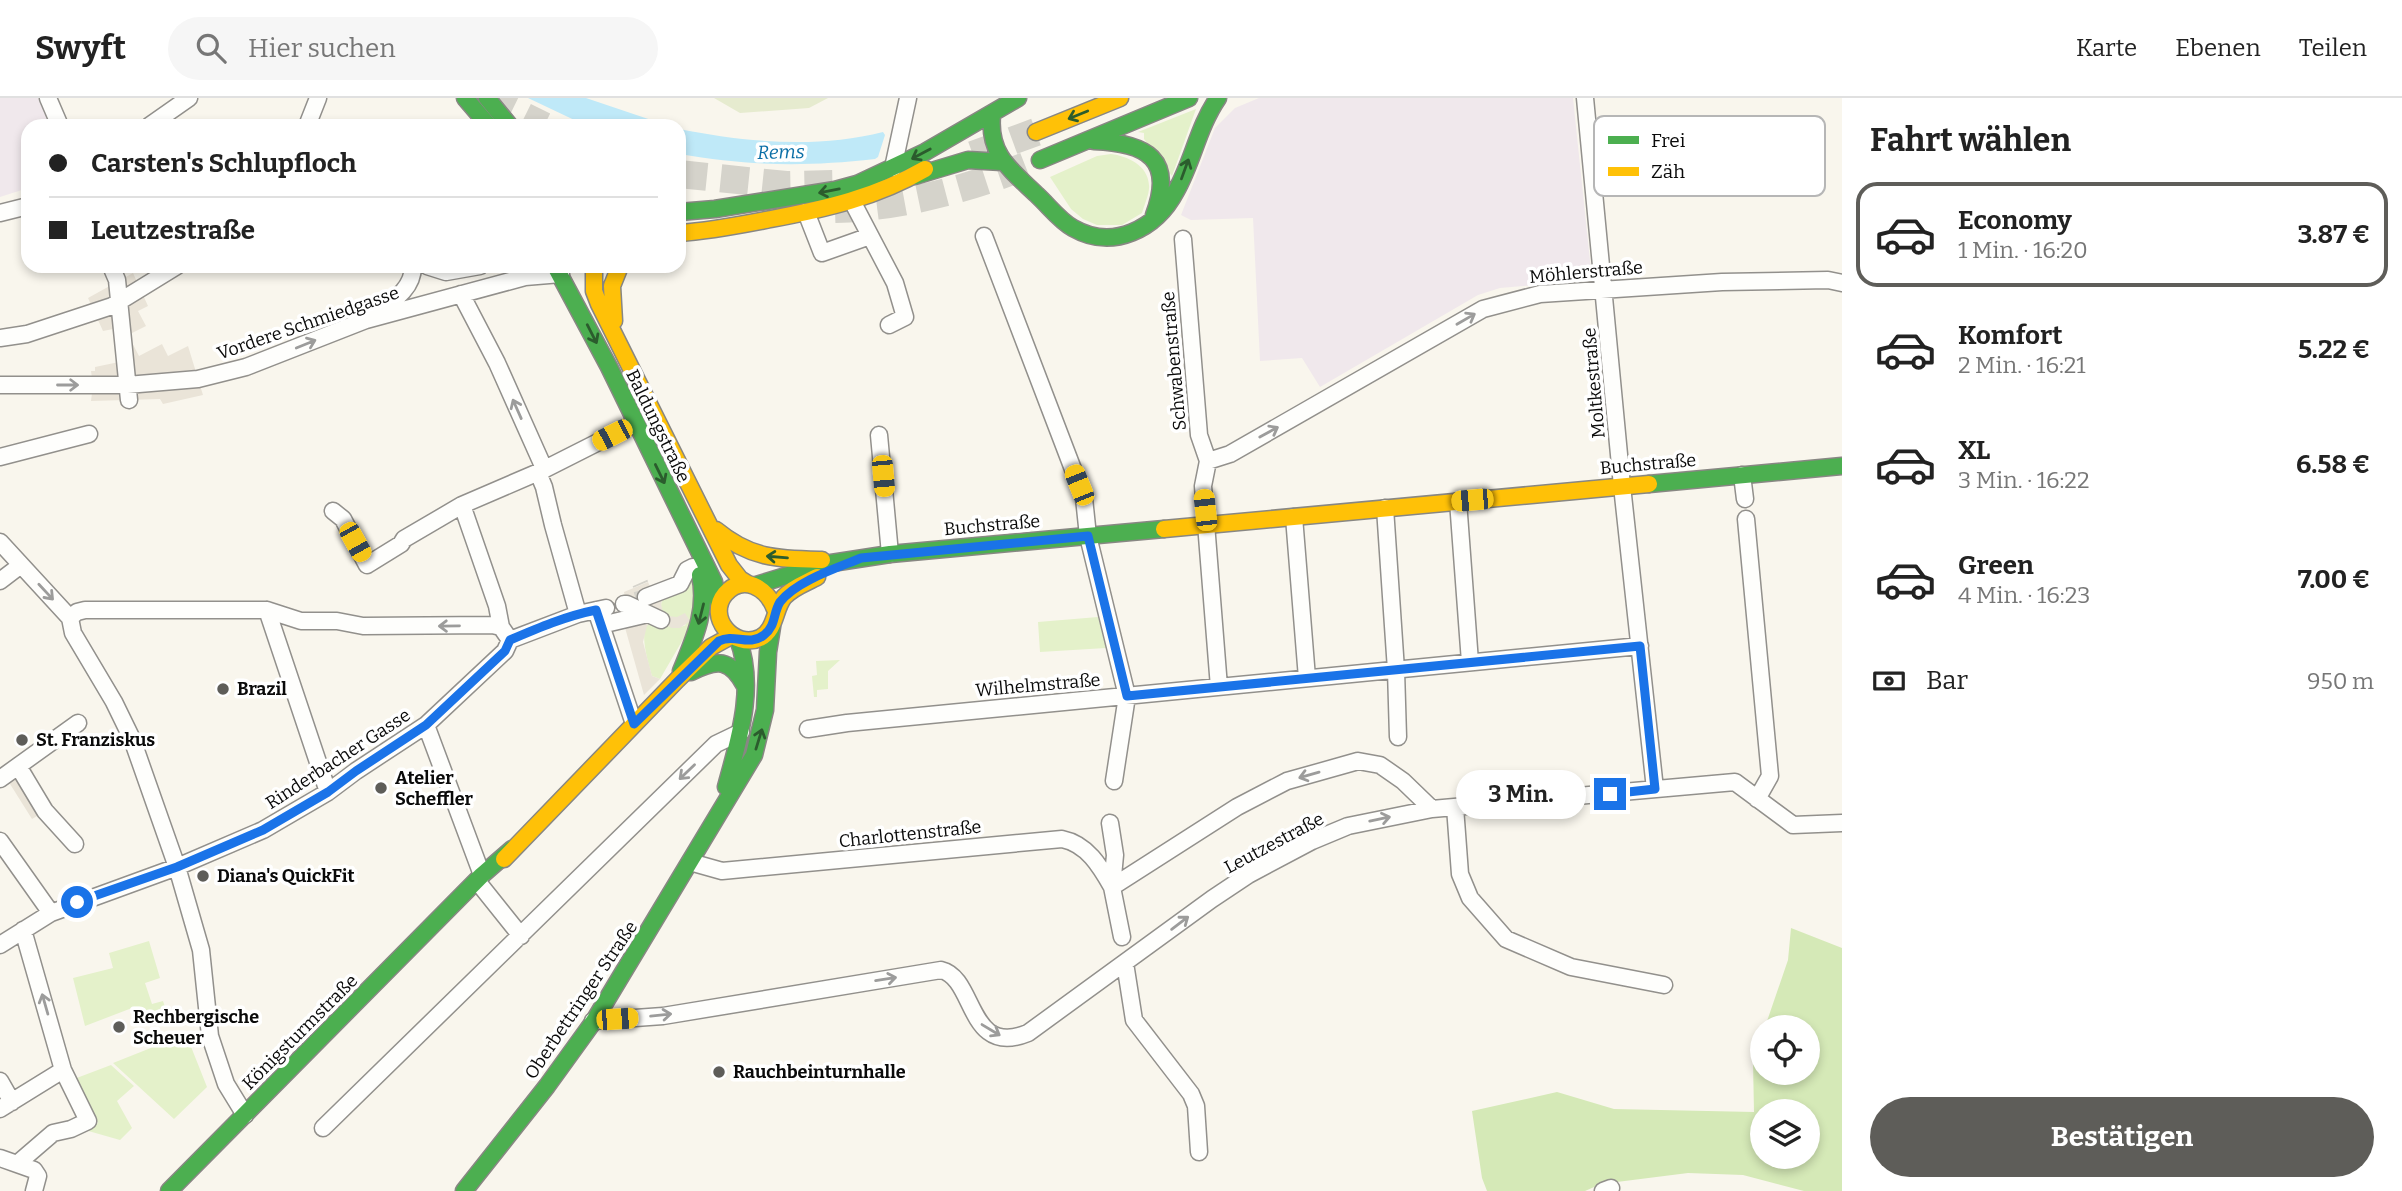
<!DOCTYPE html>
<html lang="de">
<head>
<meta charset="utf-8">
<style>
	:root { --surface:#fff; --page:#f6f6f6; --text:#222; --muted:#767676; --line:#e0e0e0; --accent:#5e5d59 }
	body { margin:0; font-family:Bitter,serif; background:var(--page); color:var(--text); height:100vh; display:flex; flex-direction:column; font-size:26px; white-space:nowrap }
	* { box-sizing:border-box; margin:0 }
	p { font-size:23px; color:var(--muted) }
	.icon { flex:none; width:38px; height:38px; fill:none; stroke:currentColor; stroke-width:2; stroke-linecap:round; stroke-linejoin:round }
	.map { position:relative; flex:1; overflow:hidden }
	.side { display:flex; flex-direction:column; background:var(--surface); width:560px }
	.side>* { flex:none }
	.banner { position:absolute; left:21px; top:21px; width:665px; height:154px; border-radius:21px; box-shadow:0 4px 10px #0003; display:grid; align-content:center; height:154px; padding:0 28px; background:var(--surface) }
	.controls { position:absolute; left:1750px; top:917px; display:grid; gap:14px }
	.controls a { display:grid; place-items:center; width:70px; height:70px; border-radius:50%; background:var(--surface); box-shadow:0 4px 10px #0003; font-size:35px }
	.end { position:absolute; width:32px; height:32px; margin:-16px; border:9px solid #1a73e8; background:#fff; box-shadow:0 0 0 4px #fff }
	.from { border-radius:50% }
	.bubble { position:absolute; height:49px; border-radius:24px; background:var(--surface); box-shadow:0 4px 10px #0003; font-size:23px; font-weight:700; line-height:49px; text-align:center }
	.car { position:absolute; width:21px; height:42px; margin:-21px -10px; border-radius:9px; box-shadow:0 0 5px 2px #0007; background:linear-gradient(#f5c518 24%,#345 0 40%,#f5c518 0 76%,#345 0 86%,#f5c518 0) }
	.banner b { display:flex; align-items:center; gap:24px; height:66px; font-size:26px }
	.banner b+b { border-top:2px solid var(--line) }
	.banner i { width:18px; height:18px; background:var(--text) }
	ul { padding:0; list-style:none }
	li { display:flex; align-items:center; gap:21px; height:105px; margin:0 14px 10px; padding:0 14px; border:4px solid transparent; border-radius:21px }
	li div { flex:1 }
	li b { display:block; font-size:26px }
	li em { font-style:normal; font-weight:700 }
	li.on { border-color:var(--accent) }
	li>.icon { width:63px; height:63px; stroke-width:1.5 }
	h2 { padding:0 28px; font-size:32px; line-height:84px }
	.pay { display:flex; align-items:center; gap:18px; height:77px; padding:0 28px; font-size:26px }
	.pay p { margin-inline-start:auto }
	.cta { display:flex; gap:14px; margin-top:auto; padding:14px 28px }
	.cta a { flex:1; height:80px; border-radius:42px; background:var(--accent); color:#fff; font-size:28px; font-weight:700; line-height:80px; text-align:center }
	header { display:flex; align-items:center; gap:42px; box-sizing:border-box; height:98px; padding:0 35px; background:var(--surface); border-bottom:2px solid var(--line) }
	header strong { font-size:33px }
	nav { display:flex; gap:38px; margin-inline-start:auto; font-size:24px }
	.search { width:490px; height:63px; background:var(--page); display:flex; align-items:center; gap:18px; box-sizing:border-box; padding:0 24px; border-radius:38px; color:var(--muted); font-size:26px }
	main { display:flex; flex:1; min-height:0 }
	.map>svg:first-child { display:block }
	.industrial { fill:#f0e8ec }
	.green { fill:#e4f1ca }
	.forest { fill:#d5e9b7; fill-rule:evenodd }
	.cemetery { fill:#e6ebcf }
	.plaza { fill:#eae4d8 }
	.water { fill:#bfe9f8 }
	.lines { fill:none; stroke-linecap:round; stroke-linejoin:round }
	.street-tunnel { stroke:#d5d3cb; stroke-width:16; stroke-dasharray:16 8; stroke-linecap:butt }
	.highway-tunnel { stroke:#d5d3cb; stroke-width:28; stroke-dasharray:28 14; stroke-linecap:butt }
	.street-casing { stroke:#92908c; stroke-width:19 }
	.fast-casing { stroke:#888783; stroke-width:19 }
	.slow-casing { stroke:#888783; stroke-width:19 }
	.street { stroke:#fefefc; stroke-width:16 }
	.fast { stroke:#4caf50; stroke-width:16 }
	.slow { stroke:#ffc107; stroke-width:16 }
	.oneway { stroke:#2b5c2d }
	.oneway2 { stroke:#9c9c9b }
	.route { stroke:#1a73e8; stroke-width:9 }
	.poi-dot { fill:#5e5d59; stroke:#fff; stroke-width:2.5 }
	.labels { text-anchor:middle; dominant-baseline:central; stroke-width:7; stroke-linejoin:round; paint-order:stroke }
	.street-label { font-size:18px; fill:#0a0a0a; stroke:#fff }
	.poi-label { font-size:18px; font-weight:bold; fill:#0a0a0a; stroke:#fff; text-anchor:start }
	.water-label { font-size:19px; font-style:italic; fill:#096ea6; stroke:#fff }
	.key { fill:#fff; stroke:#b6b6b6; stroke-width:2 }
	.key-label { font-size:19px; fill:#0a0a0a }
</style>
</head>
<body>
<header>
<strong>Swyft</strong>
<div class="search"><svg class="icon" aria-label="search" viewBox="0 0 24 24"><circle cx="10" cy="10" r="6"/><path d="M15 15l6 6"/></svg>Hier suchen</div>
<nav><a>Karte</a><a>Ebenen</a><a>Teilen</a></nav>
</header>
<main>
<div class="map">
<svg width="1842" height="1093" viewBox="0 0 1842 1093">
	<rect width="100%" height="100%" fill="#f9f6ed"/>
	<path class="industrial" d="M0,0H38L50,28H28V90L0,99Z
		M1259,0H1573L1592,182L1500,190L1478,197L1320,289L1302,260L1260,263L1253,120L1191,122L1181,117L1215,30L1235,10Z"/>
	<path class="green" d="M1196,11L1172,78L1144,41V35L1138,34Z
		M1111,56C1127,58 1148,67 1149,87C1150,95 1144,107 1142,115L1122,127H1097L1083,121L1071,111L1050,79L1097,58Z
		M689,473L697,482L692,526L660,581L652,578C649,567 632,516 660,525C671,528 675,532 686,527C676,518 675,522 667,517C648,506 680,481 689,473Z
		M1098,519L1106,550L1040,554L1038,524Z
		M840,562L828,573V591L817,592V599H814L812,578L817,577L816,563Z
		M149,843L160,880L145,885L152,906L163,903L165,909L136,920L132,910L85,928L73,880L113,870L109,855Z
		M186,936L207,989L174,1021L113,965Z
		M111,967L134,988L117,1003L132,1030L120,1042L85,1032L98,1025L74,981Z"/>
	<path class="forest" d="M1791,830L1842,850V1093H1804L1743,1077L1688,1075L1601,1086L1585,1093H1487L1482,1080L1472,1013L1557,994L1614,1011L1754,1014L1753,964L1762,936V975H1808V929H1765L1788,862ZM1762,1013H1808V1059H1762Z"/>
	<path class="cemetery" d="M714,0H828L809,10L740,15Z"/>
	<path class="plaza" d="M133,175L148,208L138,213L146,228L128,237L139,258L162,246L168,258L188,248L203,297L163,306L160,301L91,303L93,287L91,273H95V269L119,264L113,231L103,233L88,200Z
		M648,484L652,493L663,499L661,506L663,514L668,518L677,519L685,515L690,523L680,530H672L658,524H652L647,528L643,544L652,578L660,581L644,597L622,519L629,517L624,494Z
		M27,662L51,710L32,721L5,678Z"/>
	<path class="water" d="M528,0H586L669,28H587Z
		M679,31C744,44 817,51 883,34L885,37L878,59L875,61C803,69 751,68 679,56Z"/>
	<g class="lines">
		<path class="street-tunnel" d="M636,502L646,499L640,485"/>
		<path class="highway-tunnel" d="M487,0L544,28
			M973,57L1036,34
			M679,76L786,87L838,86
			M835,111C903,109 971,90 1033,65"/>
		<g class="street-casing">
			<path id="street" d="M48,0L60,28
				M1585,0L1622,388L1655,691
				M149,28L189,0
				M307,28L318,0
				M893,70L908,0
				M852,103L895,185L905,219L889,227
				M806,114L822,155L870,138
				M0,115L28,108
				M984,138L1084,400L1088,438L1127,598L1114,683
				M1183,141L1199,337L1208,363L1203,388L1219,589
				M111,168L117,182L129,302
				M427,168L446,174L480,168
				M461,196L497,265L543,368L539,377L544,389L553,427L578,516
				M374,216C392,203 413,192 413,168
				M0,240L27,236L112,208L177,168
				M0,287H127L198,281L246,269L366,222L525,179L561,176
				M879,337L890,456
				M0,359L89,336
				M1208,363L1230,356L1483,211L1540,196L1722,184L1828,182L1842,185
				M1742,377L1745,401
				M1458,403L1470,564
				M462,407L497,508L501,529
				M1385,410L1396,572L1398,639
				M333,413L343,421L367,467L401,446L404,441L462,407L541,373L636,325
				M1294,419L1307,580
				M1746,421L1770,678L1757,701
				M0,444L70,520L73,535L114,604L132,641L177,769L201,852L210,938L226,986L245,1017
				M0,483L21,467
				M646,499L680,486L687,472L693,469
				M624,506H627L661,522
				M267,512L328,694
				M596,512L634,626
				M70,520L77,514L85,512H267L301,523H337L363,528L492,527L501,529L510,542
				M601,527L648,516
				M426,627L482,777
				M808,631L847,625L1640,548
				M18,668L45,713L75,746
				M0,681L78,625
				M1455,709L1460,776L1470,800L1506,841L1571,869L1664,887
				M1110,725L1115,757L1112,789L1122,839
				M0,743L51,815
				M690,764L722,773L1062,741C1087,746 1100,768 1112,789L1237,709L1287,683L1358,663L1380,667L1403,683L1432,711
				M481,788L521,838
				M0,847L51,815L177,769L263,732L328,694L356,673L426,627L505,553L510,542L578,516L606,510
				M1125,865L1134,922L1191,996L1196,1008L1199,1054
				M593,923L663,918L941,872C976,880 967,960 1028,935L1212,801L1248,777L1312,743L1348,728L1432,711L1735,684L1793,727L1842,725
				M0,983L12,1004
				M0,1011L63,972
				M323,1030L716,646L741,634
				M0,1060L17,1066L53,1035L71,1031L88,1023L63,972L23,832
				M17,1066L34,1072L38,1078L34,1093
				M1603,1093L1611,1090"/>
		</g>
		<g class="fast-casing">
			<path id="fast" d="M465,0L489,28
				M487,0L510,28
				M992,17C988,57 1011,72 1037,97C1049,108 1059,122 1073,130C1113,153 1156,131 1176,93C1193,63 1198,29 1218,0
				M1094,43C1147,45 1175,61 1154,117
				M1040,62L1189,0
				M915,78L968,62L1002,64
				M679,114L715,111L835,92L857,86L925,54L1018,0
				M555,168L609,269L714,484L719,507
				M1649,386L1842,368
				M756,487L825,466L890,456L1164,431
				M681,573C694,541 708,512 700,477
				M691,574C717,561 730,560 745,588
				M726,689C739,641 756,589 738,541
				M169,1093L482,777L512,751
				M464,1093L547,988L594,923L754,657L765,612L768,554L772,529"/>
		</g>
		<g class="slow-casing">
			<path id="slow" d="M1036,34L1120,0
				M679,135C710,133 740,127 771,121C825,111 877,99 925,71
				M594,168V193L599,206L729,467L740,481L748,486
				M614,223L612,188L620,168
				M1164,431L1649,386
				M716,432C751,461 778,461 822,462
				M775,511C767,490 743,475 725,496C706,519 734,552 760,540C776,532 774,511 784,499C793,489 806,485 817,479
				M504,761L677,582L711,549L731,538"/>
		</g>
		<use href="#street" class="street"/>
		<use href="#fast" class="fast"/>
		<use href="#slow" class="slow"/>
	</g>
	<defs><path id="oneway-shaft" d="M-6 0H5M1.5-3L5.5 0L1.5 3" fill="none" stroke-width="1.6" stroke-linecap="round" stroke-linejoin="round" transform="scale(1.75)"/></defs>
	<g class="oneway">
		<use href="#oneway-shaft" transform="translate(1078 17) rotate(158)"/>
		<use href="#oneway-shaft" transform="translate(921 56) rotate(152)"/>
		<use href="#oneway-shaft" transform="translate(1185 71) rotate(-70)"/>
		<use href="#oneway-shaft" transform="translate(829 93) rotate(169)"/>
		<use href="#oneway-shaft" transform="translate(592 236) rotate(63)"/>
		<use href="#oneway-shaft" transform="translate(660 376) rotate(64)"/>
		<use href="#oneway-shaft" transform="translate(777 459) rotate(-175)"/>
		<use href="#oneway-shaft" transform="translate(701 516) rotate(104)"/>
		<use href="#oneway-shaft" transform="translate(759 641) rotate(-73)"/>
	</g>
	<g class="oneway2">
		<use href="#oneway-shaft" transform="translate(1466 221) rotate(-30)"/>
		<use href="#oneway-shaft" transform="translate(306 246) rotate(-22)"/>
		<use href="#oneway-shaft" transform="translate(68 287)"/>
		<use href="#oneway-shaft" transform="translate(517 311) rotate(-114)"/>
		<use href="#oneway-shaft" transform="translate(1269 334) rotate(-29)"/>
		<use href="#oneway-shaft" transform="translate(46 494) rotate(47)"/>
		<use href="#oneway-shaft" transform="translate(449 528) rotate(179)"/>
		<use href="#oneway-shaft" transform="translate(687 674) rotate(136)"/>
		<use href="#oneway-shaft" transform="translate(1309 677) rotate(164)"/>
		<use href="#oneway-shaft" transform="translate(1380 721) rotate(-12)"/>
		<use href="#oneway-shaft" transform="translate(1180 825) rotate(-37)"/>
		<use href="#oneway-shaft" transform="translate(886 881) rotate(-9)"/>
		<use href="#oneway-shaft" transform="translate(45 906) rotate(-106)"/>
		<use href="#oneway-shaft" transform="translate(661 917) rotate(-6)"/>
		<use href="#oneway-shaft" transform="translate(991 932) rotate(31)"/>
	</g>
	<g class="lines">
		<path class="route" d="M77,804L177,769L263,732L328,694L356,673L426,627L505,553L510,542C538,530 566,518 596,512L634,626L719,543C734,535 749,549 764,537C776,528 773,515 780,504C796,483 837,470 861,460L1088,438L1127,598L1640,548L1655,691L1610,696"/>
	</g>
	<g class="poi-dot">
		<circle cx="223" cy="591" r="7"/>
		<circle cx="22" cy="642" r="7"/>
		<circle cx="381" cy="690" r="7"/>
		<circle cx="203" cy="778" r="7"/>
		<circle cx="119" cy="929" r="7"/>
		<circle cx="719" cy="974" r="7"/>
	</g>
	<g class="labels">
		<g class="street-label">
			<text transform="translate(1586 174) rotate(-5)">Möhlerstraße</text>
			<text transform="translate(308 225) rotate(-19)">Vordere Schmiedgasse</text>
			<text transform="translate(1174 263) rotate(-95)">Schwabenstraße</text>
			<text transform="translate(1594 285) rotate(-95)">Moltkestraße</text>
			<text transform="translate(658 328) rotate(64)">Baldungstraße</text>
			<text transform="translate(1648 366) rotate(-5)">Buchstraße</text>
			<text transform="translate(992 427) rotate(-5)">Buchstraße</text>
			<text transform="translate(1038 587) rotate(-5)">Wilhelmstraße</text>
			<text transform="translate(338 661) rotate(-33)">Rinderbacher Gasse</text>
			<text transform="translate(910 736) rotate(-6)">Charlottenstraße</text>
			<text transform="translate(1274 745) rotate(-28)">Leutzestraße</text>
			<text transform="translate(581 902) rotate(-56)">Oberbettringer Straße</text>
			<text transform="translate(300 934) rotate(-45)">Königsturmstraße</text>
		</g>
		<g class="poi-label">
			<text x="237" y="591">Brazil</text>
			<text x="36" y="642">St. Franziskus</text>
			<text x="395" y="680">Atelier<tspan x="395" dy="21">Scheffler</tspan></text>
			<text x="217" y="778">Diana's QuickFit</text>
			<text x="133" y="919">Rechbergische<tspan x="133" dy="21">Scheuer</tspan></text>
			<text x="733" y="974">Rauchbeinturnhalle</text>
		</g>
		<g class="water-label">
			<text transform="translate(781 54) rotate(-1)">Rems</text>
		</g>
	</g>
	<rect x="1594" y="18" width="231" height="80" rx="10" class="key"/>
	<rect x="1608" y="38" width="31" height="8" fill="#4caf50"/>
	<rect x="1608" y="69" width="31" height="9" fill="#ffc107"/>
	<g class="key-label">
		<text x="1651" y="49">Frei</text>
		<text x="1651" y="80">Zäh</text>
	</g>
</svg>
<div class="controls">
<a><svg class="icon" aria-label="locate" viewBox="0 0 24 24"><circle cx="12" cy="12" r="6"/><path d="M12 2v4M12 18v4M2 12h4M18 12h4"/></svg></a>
<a><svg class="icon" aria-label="layers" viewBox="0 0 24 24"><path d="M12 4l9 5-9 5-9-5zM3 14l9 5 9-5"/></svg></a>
</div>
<i class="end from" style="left:77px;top:804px"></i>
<i class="end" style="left:1610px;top:696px"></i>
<div class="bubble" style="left:1456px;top:672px;width:130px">3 Min.</div>
<i class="car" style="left:612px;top:337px;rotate:243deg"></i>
<i class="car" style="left:883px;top:378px;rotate:175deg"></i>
<i class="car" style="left:1079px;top:387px;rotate:338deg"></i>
<i class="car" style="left:1472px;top:402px;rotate:265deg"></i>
<i class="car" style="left:1205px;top:412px;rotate:354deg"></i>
<i class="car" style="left:355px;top:444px;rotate:151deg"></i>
<i class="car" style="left:617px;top:921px;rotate:86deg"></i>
<div class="banner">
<b><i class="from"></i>Carsten's Schlupfloch</b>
<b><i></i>Leutzestraße</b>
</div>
</div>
<section class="side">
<h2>Fahrt wählen</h2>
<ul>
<li class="on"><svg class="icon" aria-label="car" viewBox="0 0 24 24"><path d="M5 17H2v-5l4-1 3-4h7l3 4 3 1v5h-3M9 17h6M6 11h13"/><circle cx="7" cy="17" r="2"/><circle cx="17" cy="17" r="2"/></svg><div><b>Economy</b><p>1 Min. · 16:20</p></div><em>3.87 €</em></li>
<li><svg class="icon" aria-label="car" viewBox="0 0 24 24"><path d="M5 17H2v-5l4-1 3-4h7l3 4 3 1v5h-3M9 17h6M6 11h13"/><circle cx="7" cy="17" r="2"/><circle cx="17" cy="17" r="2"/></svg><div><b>Komfort</b><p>2 Min. · 16:21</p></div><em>5.22 €</em></li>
<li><svg class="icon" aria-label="car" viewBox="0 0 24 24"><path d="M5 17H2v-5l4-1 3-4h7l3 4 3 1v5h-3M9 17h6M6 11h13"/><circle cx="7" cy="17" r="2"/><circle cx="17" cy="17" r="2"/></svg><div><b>XL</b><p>3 Min. · 16:22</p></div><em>6.58 €</em></li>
<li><svg class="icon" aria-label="car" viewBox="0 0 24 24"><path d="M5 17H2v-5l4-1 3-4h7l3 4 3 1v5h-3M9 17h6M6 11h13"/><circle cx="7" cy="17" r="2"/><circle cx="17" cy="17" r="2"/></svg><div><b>Green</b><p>4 Min. · 16:23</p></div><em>7.00 €</em></li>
</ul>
<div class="pay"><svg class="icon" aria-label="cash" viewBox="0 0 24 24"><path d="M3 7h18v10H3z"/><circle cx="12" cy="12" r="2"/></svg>Bar<p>950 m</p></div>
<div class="cta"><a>Bestätigen</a></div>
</section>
</main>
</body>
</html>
